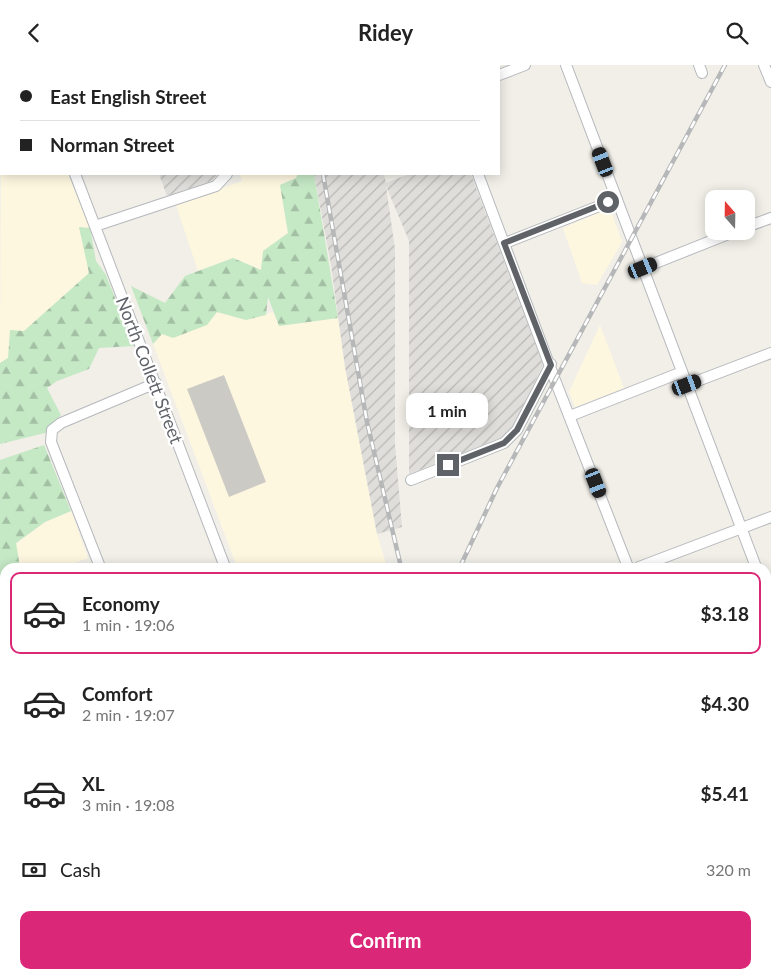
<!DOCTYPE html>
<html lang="en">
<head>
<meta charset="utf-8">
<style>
	:root { --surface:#fff; --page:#f2f2f2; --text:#222; --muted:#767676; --line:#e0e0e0; --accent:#db2777 }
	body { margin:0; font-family:Lato,sans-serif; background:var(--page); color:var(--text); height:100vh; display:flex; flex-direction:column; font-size:19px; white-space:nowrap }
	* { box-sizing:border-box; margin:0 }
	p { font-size:16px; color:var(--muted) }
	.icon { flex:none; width:28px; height:28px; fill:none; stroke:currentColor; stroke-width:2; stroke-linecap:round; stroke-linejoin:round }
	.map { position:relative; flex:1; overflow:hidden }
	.panel { position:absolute; left:0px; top:498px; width:771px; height:416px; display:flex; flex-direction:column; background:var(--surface); border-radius:15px 15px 0 0; box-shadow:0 2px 12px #0003 }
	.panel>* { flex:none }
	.hud { position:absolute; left:0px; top:0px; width:500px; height:110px; box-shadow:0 2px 12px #0003; display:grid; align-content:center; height:110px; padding:0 20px; background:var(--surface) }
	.needle { width:32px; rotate:340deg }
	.tools { position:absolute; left:705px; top:125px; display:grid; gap:10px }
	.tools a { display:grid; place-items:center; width:50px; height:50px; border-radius:10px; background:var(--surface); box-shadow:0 2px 12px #0003; font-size:25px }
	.end { position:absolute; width:22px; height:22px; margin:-11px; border:6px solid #5f6368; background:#fff; box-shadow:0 0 0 2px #fff }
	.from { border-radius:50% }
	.bubble { position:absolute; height:35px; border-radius:10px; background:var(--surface); box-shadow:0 2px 12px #0003; font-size:16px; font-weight:700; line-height:35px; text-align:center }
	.car { position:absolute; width:15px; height:30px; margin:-15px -8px; border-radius:6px; box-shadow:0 0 4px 1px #0007; background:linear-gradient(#222 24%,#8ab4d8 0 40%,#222 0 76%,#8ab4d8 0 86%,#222 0) }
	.hud b { display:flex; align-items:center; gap:18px; height:48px; font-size:19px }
	.hud b+b { border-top:1px solid var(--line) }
	.hud i { width:12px; height:12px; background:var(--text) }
	ul { padding:9px 0 0; list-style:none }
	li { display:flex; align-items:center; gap:15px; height:82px; margin:0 10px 8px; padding:0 10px; border:2px solid transparent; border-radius:10px }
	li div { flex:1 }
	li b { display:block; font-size:19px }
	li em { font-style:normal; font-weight:700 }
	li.active { border-color:var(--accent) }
	li>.icon { width:45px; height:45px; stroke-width:1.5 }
	.pay { display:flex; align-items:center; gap:12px; height:55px; padding:0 20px; font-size:19px }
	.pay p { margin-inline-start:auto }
	.cta { display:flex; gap:10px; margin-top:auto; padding:10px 20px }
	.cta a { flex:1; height:58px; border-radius:10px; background:var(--accent); color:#fff; font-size:20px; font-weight:700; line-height:58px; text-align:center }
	header { display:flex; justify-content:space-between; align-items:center; height:65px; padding:0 20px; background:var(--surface); font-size:22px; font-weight:700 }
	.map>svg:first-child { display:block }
	.commercial { fill:#fef7e0 }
	.industrial { fill:url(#industrial-furrows) }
	.forest { fill:url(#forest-firs) }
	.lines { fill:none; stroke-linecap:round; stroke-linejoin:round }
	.stream { stroke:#aadaff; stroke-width:2.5 }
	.building { fill:#cccac5 }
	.minor-casing { stroke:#b5b8bc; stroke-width:12 }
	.minor { stroke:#fff; stroke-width:10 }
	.rail-casing { stroke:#b6b7b8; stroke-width:4.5 }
	.rail { stroke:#fff; stroke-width:2.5; stroke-dasharray:8; stroke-linecap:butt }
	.route { stroke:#5f6368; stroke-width:6 }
	.labels { text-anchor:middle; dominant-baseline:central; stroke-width:5; stroke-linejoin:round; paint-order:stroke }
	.street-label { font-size:18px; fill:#5f6368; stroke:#fff }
</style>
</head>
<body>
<header><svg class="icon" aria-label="back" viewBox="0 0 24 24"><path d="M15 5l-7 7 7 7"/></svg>Ridey<svg class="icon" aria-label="search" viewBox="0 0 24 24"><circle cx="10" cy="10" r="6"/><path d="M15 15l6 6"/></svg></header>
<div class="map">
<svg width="771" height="913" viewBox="0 0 771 913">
	<defs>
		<pattern id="industrial-furrows" width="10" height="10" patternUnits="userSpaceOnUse" patternTransform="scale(1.25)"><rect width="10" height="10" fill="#e0deda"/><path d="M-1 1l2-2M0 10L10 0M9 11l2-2" fill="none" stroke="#b9b8b5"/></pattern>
		<pattern id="forest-firs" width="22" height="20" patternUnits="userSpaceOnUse" patternTransform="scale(1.25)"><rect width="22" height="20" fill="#c5e8c5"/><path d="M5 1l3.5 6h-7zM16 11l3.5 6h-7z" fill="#a3c0a4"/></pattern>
	</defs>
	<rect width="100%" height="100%" fill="#f1efe8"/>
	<path class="commercial" d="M199,0H286L282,1Z
		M1,82V109H68L90,163H79L90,208L24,266L8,293L0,298Z
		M240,109H298L297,113L280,120L288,168L263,186L261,205L233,193L198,206L176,140L242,116Z
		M610,143L622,177L597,220L582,218L563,163Z
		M217,247L246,255L273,247L280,261L338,253L345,302L377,469L387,502H237L153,279L162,269Z
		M600,260L624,323L575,342L569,327Z
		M71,446L88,493L63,502H20L16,479L45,457Z
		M5,798V870L0,857V800Z
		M16,909H57L59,913H5Z"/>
	<path class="industrial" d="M159,109H219L211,116L167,131Z
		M314,109H384L386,118L409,109H471L543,300L511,365L501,373L409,409V176L386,121L395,184V379L402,462L377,469L345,302L331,200Z
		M766,900L771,901V913H578L577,909H766Z
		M73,909H218L220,913H75Z"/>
	<path class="forest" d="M298,109H314L338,253L279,261L268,232L266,250L246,255L217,247L207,260L173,273L162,269L153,279L131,221L165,238L185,211L233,193L261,205L263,186L288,168L280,120L296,113Z
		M79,162L90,163L96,196L106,210L134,281L99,283L89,304L57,316L47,323L61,350L45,368L0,379V298L8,293L10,265L24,266L89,208Z
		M44,380L71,446L45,457L16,478L20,502H5V717L0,722V395Z
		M238,909H329L328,913H232Z"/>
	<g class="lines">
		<path class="stream" d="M0,629L3,635L0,662"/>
	</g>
	<path class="building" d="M224,310L266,417L229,432L187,324Z"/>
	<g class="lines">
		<g class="minor-casing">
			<path id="minor" d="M35,0V1
				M191,0V1
				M436,0V1
				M566,0L756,502
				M699,0L702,8
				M764,0L771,17
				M499,10L525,0
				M75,109L225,502
				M478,109L555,315L628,502
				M95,161L216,121L227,109
				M746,162L771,153
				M505,178L617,134
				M643,203L736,166
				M687,320L771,288
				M570,351L682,307
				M411,415L504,378L517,365L551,299
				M100,502L51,377L52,365L61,358L156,318
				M639,502L771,452
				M766,535L771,550
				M766,614L771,613
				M766,767L771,766
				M0,879L5,893
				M0,905L5,903
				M509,909L511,913
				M392,913V909
				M401,913L412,909"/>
		</g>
		<use href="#minor" class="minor"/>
		<g class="rail-casing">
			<path id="rail" d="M304,0L305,1
				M323,109L367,357L401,502
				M460,502L497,423L725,0
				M766,885L771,887
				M337,913L338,909
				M364,913V909
				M375,913V909"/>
		</g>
		<use href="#rail" class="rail"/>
	</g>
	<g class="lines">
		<path class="route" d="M448,400L504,378L517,365L551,300L504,178L608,137"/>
	</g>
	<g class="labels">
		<g class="street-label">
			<text transform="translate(150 305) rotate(69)">North Collett Street</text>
		</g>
	</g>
</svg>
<div class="tools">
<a><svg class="needle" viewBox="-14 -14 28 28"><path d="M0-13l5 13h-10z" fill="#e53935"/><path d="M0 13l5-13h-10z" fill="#767676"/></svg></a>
</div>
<i class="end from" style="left:608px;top:137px"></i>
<i class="end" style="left:448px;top:400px"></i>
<div class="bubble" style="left:406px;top:328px;width:82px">1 min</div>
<i class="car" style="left:603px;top:97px;rotate:339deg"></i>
<i class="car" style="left:643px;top:203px;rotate:68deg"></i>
<i class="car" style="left:687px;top:320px;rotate:69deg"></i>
<i class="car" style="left:596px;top:418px;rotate:159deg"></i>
<div class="hud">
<b><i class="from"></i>East English Street</b>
<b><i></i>Norman Street</b>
</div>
<section class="panel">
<ul>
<li class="active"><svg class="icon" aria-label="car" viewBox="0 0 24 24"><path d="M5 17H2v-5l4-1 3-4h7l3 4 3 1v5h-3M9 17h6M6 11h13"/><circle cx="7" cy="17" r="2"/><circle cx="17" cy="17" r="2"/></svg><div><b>Economy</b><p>1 min · 19:06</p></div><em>$3.18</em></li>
<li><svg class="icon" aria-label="car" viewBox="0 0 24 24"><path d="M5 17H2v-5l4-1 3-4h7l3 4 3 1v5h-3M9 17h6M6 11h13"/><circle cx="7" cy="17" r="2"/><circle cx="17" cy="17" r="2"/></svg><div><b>Comfort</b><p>2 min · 19:07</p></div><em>$4.30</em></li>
<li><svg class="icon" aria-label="car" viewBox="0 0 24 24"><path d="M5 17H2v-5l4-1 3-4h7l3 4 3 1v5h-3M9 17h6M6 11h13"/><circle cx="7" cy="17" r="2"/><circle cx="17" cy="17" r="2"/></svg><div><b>XL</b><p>3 min · 19:08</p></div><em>$5.41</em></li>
</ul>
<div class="pay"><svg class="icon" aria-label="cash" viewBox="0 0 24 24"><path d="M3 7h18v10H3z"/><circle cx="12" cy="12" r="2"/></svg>Cash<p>320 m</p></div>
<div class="cta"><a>Confirm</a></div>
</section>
</div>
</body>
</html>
